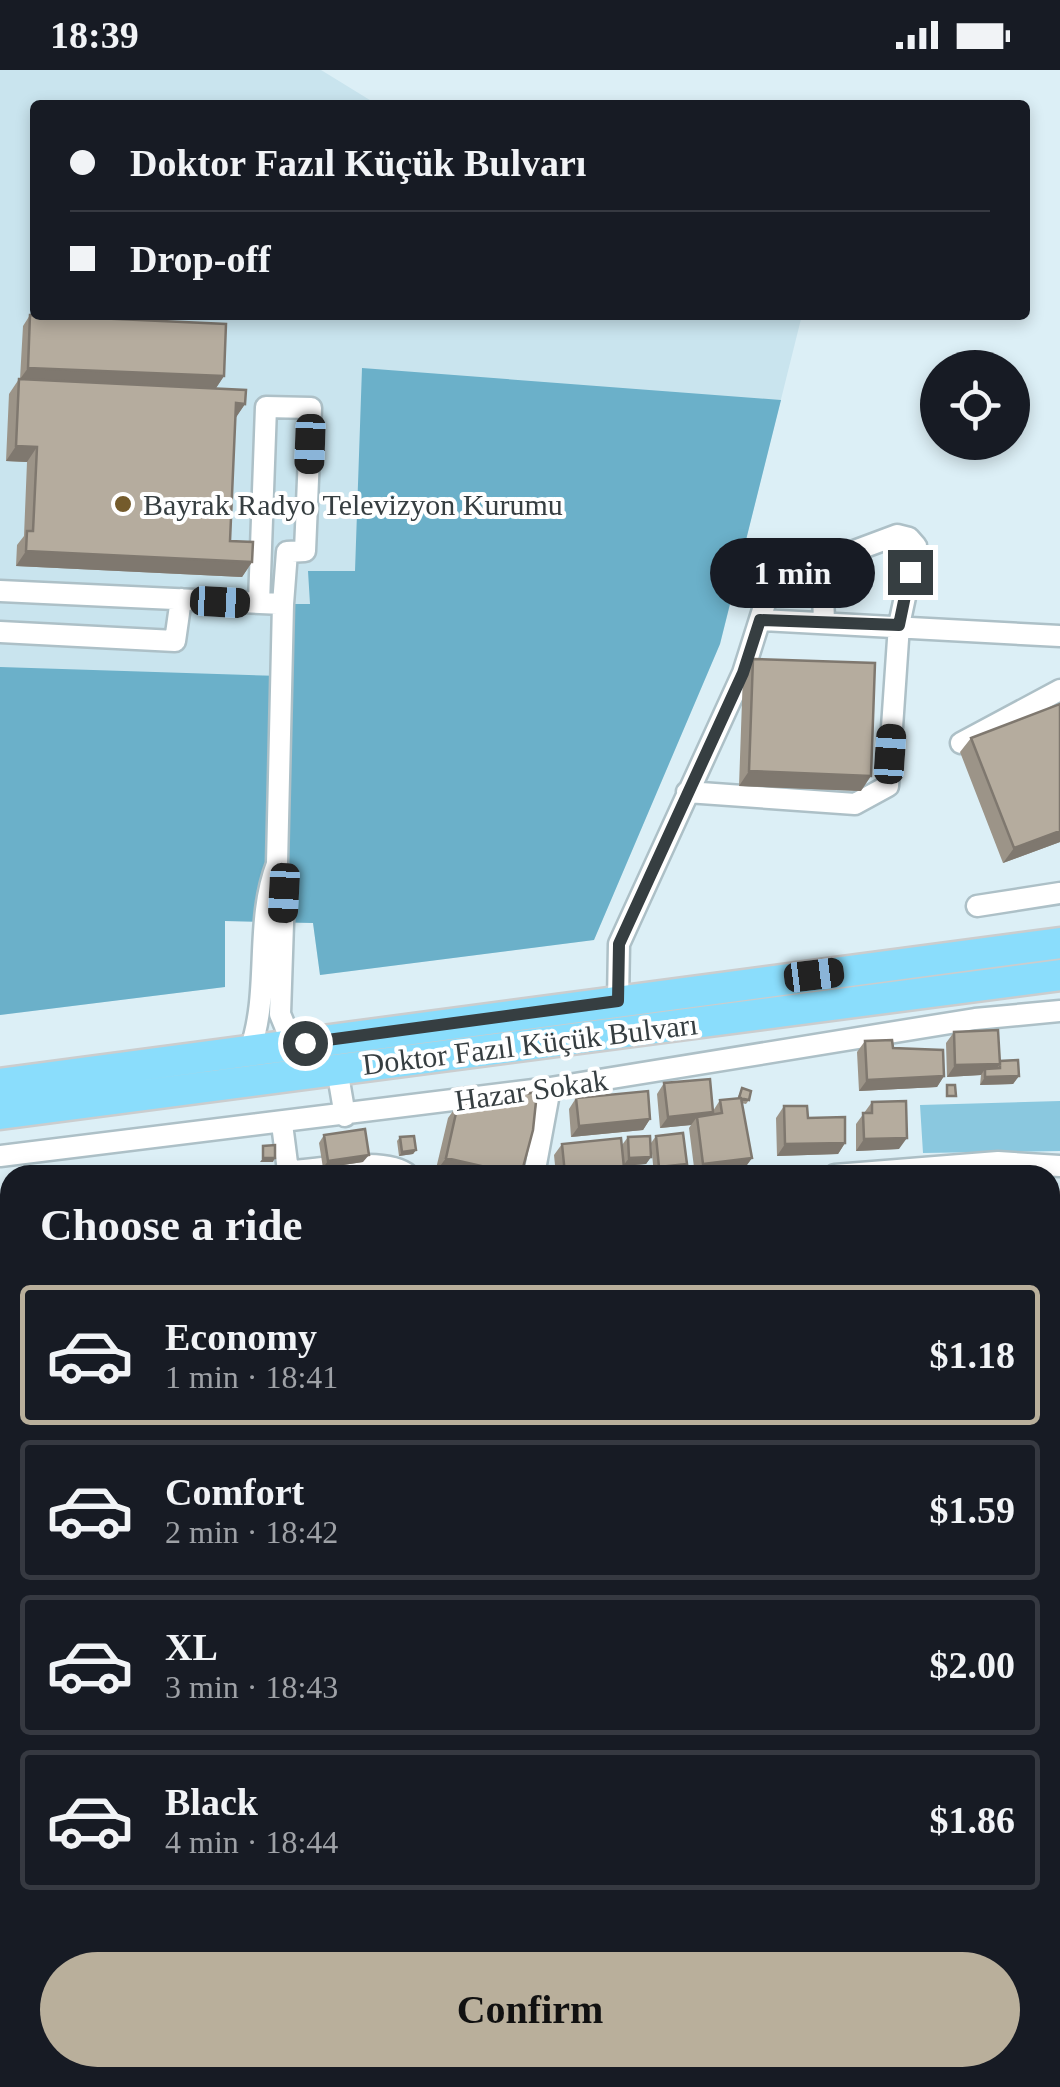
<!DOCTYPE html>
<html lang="en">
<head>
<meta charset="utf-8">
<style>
	:root { --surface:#171b24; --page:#20242c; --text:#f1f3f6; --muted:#9ea1a6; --line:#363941; --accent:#b9af9b }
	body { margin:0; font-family:Georgia,serif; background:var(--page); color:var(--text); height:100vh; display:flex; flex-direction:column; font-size:38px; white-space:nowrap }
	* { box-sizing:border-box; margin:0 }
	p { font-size:32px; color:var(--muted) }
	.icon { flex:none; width:55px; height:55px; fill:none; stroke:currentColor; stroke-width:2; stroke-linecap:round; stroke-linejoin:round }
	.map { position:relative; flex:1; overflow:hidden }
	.panel { position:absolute; left:0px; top:1095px; width:1060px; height:922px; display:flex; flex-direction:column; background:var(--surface); border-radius:30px 30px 0 0; box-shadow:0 5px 15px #0003 }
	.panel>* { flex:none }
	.hud { position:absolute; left:30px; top:30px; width:1000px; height:220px; border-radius:10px; box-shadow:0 5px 15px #0003; display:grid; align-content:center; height:220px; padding:0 40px; background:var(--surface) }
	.controls { position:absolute; left:920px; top:280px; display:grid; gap:20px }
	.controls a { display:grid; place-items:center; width:110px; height:110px; border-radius:50%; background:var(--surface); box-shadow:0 5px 15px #0003; font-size:50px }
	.end { position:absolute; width:45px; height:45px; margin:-22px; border:12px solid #363e41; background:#fff; box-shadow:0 0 0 5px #fff }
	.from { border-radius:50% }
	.bubble { position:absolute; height:70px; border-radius:35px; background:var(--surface); box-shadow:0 5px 15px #0003; font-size:32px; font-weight:600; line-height:70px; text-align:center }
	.car { position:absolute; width:30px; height:60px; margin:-30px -15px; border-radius:12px; box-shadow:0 0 8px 2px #0007; background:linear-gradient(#222 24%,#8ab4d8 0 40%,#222 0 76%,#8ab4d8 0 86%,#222 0) }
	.hud b { display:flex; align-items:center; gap:35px; height:95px; font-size:38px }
	.hud b+b { border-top:2px solid var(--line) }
	.hud i { width:25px; height:25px; background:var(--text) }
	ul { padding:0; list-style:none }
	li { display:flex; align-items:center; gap:30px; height:140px; margin:0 20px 15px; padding:0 20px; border:5px solid var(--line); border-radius:10px }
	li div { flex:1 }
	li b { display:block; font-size:38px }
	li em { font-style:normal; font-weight:600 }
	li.on { border-color:var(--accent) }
	li>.icon { width:90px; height:90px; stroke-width:1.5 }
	h2 { padding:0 40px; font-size:45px; line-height:120px }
	.action { display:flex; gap:20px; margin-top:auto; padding:20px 40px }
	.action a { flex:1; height:115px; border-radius:60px; background:var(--accent); color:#111; font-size:40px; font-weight:600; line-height:115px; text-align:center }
	.status { display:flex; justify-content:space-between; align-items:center; height:70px; padding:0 50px; background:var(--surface); direction:ltr }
	.status svg { height:28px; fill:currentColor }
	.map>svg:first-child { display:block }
	.built { fill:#c9e4ee }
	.green { fill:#8ac8df }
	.forest { fill:#6bb0c9 }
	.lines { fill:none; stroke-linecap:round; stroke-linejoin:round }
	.river { stroke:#5fa4bd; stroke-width:30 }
	.minor-casing { stroke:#adc0c7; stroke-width:25 }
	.highway-casing { stroke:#cbcdce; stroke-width:35 }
	.minor { stroke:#fff; stroke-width:20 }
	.highway { stroke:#8addfc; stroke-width:30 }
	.wall { fill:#9c9488 }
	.shaded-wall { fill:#7f786f }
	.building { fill:#b5ac9e; stroke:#7f786f; stroke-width:2.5 }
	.route { stroke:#363e41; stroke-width:12 }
	.poi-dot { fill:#745b2c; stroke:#fff; stroke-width:4 }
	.labels { text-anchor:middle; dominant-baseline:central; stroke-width:8; stroke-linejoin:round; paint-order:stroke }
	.poi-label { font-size:30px; fill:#363e41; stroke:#fff; text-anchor:start }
	.street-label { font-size:30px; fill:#363e41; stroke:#fff }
</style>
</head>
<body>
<div class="status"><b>18:39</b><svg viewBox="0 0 49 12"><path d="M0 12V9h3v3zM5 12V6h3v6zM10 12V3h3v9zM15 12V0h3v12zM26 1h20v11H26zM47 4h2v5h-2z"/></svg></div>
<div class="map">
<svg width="1060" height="2017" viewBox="0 0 1060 2017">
	<rect width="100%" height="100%" fill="#dceff6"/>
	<path class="built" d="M0,0H321L378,35H35V245H802L720,574L594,870L320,905L313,853L225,851V917L0,945Z"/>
	<path class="green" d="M1060,1031V1081L923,1083L920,1035Z
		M10,1189V1251H0V1190Z
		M0,1628H10V1919L0,1918Z
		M1060,1919V2017H504L511,2008H1050V1920Z
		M125,2008H438V2017H129Z"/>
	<path class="forest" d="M362,298L781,330L720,574L594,870L320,905L313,853L225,851V917L0,945V597L281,606L283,534H310L308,501H355Z
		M1050,1810H1060V1921H1050Z
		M438,2008H511L504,2017H438Z"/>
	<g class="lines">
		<path class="river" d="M950,2008L974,2017
			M539,2017L557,2008"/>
		<g class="minor-casing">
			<path id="minor" d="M822,493L824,552
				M0,521L283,534L277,794L284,823L280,944L287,961L305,973
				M259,533L266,337L311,338L305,481L287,482L283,534
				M760,550L1060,566
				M0,562L175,571L181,529
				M961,673L1060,620
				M977,836L1060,823
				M618,931L619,874L743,603L778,492L822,493L897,465L909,468L916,476L899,555L888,716L855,734L687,722
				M250,980C271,921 254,853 277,794
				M337,999L345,1046
				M282,1054L288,1101C319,1100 386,1086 408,1105
				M0,1086L550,1018L975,949L1060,941
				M534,1105L550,1018
				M835,1105L998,1092L1060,1096
				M1050,1274H1060
				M0,1395L10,1394
				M1050,1448L1060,1447
				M1050,1561H1060"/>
		</g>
		<g class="highway-casing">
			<path id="highway" d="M0,1014L1060,873
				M0,1044L1060,905"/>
		</g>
		<use href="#minor" class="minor"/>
		<use href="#highway" class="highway"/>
	</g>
	<path class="wall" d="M30,245L224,306L216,318L20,309L23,256Z
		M19,309L245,334L235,348L230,471L252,492L242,507L16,496L17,475L24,466L27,392L6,391L9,324Z
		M753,589L861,721L739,716L743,603Z
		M971,668L1060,772L1003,793L960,682Z
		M954,962L1019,1006L1013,1014L980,1015L981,1005L947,1007L946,973Z
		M865,971L893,978L944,1006L937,1017L859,1021L857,982Z
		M664,1013L713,1041L720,1030L737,1029L742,1018L749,1030L746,1034L741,1033L752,1088L744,1099L695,1105L689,1058L691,1055L660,1058L657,1024Z
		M537,1022L435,1103L448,1048L458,1034Z
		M576,1028L650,1049L643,1060L571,1067L569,1039Z
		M872,1032L899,1079L856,1081V1054Z
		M784,1036L808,1048L845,1073L838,1084L777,1086L776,1048Z
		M324,1065L363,1092L323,1098L319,1073Z
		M656,1066L687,1094L682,1101L654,1105L651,1073Z
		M400,1067L416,1080L413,1084L399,1086L397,1071Z
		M628,1067L651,1087L646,1094L624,1096V1098L619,1105H556L554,1085L562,1074L622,1075Z
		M1060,1120V1158H1056V1126Z
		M1060,1216V1256H1054V1224Z
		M10,1249V1300H5L3,1259Z
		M0,1420L6,1426L10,1420V1456L7,1460L0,1462Z
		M1055,1471H1060V1540H1054L1050,1506V1479Z
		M1054,1574H1060V1714L1050,1636V1580Z"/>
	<path class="shaded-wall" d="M28,298L224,306L216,318L20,309Z
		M236,333L245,334L235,349Z
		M16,376L37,377L27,392L6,391Z
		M26,481L252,492L242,507L16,496Z
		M749,701L871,706L861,721L739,716Z
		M1060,761V772L1003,793L1014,778Z
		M1000,994L992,1005L985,999L981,1005L947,1007L955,995Z
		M944,1006L937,1017L859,1021L867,1010Z
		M1019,1006L1013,1014L980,1015L985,1007Z
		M713,1042L705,1053L697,1047L691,1055L660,1058L668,1047Z
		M650,1049L643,1060L571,1067L579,1056Z
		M907,1068L899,1079L856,1081L864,1069Z
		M845,1073L838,1084L777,1086L785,1074Z
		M416,1080L413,1084L399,1086L402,1082Z
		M369,1085L363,1092L323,1098L328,1091Z
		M651,1087L646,1094L623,1096L629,1088Z
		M263,1088H275L273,1092H260Z
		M446,1088L519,1105H446L435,1103Z
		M752,1088L744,1099L695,1105L703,1094Z
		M687,1094L682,1101L654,1105L659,1097Z
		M624,1098L619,1105H565V1104Z
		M1053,1339H1060V1350H1050Z
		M10,1355V1365L0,1366V1356Z
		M10,1453L7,1460L0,1462V1456Z
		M1059,1642L1060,1652L1051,1653Z
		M1060,1704V1714L1050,1715V1705Z
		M1060,1764V1772L1058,1775L1050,1776V1765Z"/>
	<path class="building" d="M30,245L226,254L224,306L28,298Z
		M19,309L246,320L245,334L236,333L230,471L253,472L252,492L26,481L27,461H33L37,377L16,376Z
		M753,589L875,593L871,706L749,701Z
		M1060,634V761L1014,778L971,668Z
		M998,960L1000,994L955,995L954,962Z
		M892,970L893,978L943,980L944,1006L867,1010L865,971Z
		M1018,990L1019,1006L985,1007V999L1000,998V991Z
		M710,1009L713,1042L668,1047L664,1013Z
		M947,1015H955L956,1026H947Z
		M742,1018L751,1021L749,1030L739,1028Z
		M648,1021L650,1049L579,1056L576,1028Z
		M537,1022L533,1060L521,1105L446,1088L458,1034Z
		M741,1028L752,1088L703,1094L697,1047L722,1043L720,1030Z
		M906,1031L907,1068L864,1069L863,1043H872V1032Z
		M784,1036H807L808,1048L845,1047V1073L785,1074Z
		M365,1059L369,1085L328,1091L324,1065Z
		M683,1063L687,1094L659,1097L656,1066Z
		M414,1066L416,1080L402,1082L400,1067Z
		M650,1066L651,1087L629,1088L628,1067Z
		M621,1068L624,1098L565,1104L562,1074Z
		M275,1075V1088H263V1076Z
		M356,1101L357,1105H330L329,1103Z
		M1050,1303H1060V1339H1053V1356H1050Z
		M10,1315V1355L0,1356V1316Z
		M3,1419L10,1443V1453L0,1456V1420Z
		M1055,1471H1060V1513Z
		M1054,1574H1060L1059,1642Z
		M1060,1652V1704L1050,1705V1653Z
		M1050,1727H1052L1053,1735L1060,1734V1764L1050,1765Z"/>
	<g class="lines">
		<path class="route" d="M305,973L618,931L619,874L743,603L760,550L899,555L910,502"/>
	</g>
	<circle class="poi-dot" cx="123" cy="434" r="10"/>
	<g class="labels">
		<g class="poi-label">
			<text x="143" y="434">Bayrak Radyo Televizyon Kurumu</text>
		</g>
		<g class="street-label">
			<text transform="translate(530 974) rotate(-7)">Doktor Fazıl Küçük Bulvarı</text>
			<text transform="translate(531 1020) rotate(-8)">Hazar Sokak</text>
		</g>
	</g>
</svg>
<div class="controls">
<a><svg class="icon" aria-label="locate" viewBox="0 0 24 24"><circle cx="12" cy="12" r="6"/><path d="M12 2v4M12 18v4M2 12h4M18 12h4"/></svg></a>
</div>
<i class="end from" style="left:305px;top:973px"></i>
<i class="end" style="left:910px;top:502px"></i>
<div class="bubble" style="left:710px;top:468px;width:165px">1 min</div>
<i class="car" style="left:310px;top:374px;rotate:182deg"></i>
<i class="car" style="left:220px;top:532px;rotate:93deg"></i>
<i class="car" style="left:890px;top:684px;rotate:4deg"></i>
<i class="car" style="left:284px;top:823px;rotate:183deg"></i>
<i class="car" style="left:814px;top:905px;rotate:83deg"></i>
<div class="hud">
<b><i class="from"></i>Doktor Fazıl Küçük Bulvarı</b>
<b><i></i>Drop-off</b>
</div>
<section class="panel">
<h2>Choose a ride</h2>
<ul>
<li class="on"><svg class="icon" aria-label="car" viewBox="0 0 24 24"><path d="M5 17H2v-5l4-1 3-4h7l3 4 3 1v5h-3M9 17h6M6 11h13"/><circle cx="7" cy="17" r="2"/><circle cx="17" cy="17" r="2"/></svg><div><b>Economy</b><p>1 min · 18:41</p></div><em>$1.18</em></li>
<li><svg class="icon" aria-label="car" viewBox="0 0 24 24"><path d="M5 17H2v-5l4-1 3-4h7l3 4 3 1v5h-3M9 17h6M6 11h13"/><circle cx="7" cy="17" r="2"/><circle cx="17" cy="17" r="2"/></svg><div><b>Comfort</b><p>2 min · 18:42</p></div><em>$1.59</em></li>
<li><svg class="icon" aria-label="car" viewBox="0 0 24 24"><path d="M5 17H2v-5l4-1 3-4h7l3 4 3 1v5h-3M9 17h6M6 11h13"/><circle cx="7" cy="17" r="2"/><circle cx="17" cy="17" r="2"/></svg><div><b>XL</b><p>3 min · 18:43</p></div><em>$2.00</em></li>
<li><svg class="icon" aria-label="car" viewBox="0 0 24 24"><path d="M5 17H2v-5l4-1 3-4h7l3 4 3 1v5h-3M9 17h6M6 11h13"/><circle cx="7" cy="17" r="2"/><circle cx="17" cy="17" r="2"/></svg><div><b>Black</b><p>4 min · 18:44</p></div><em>$1.86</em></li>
</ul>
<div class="action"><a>Confirm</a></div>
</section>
</div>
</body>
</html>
